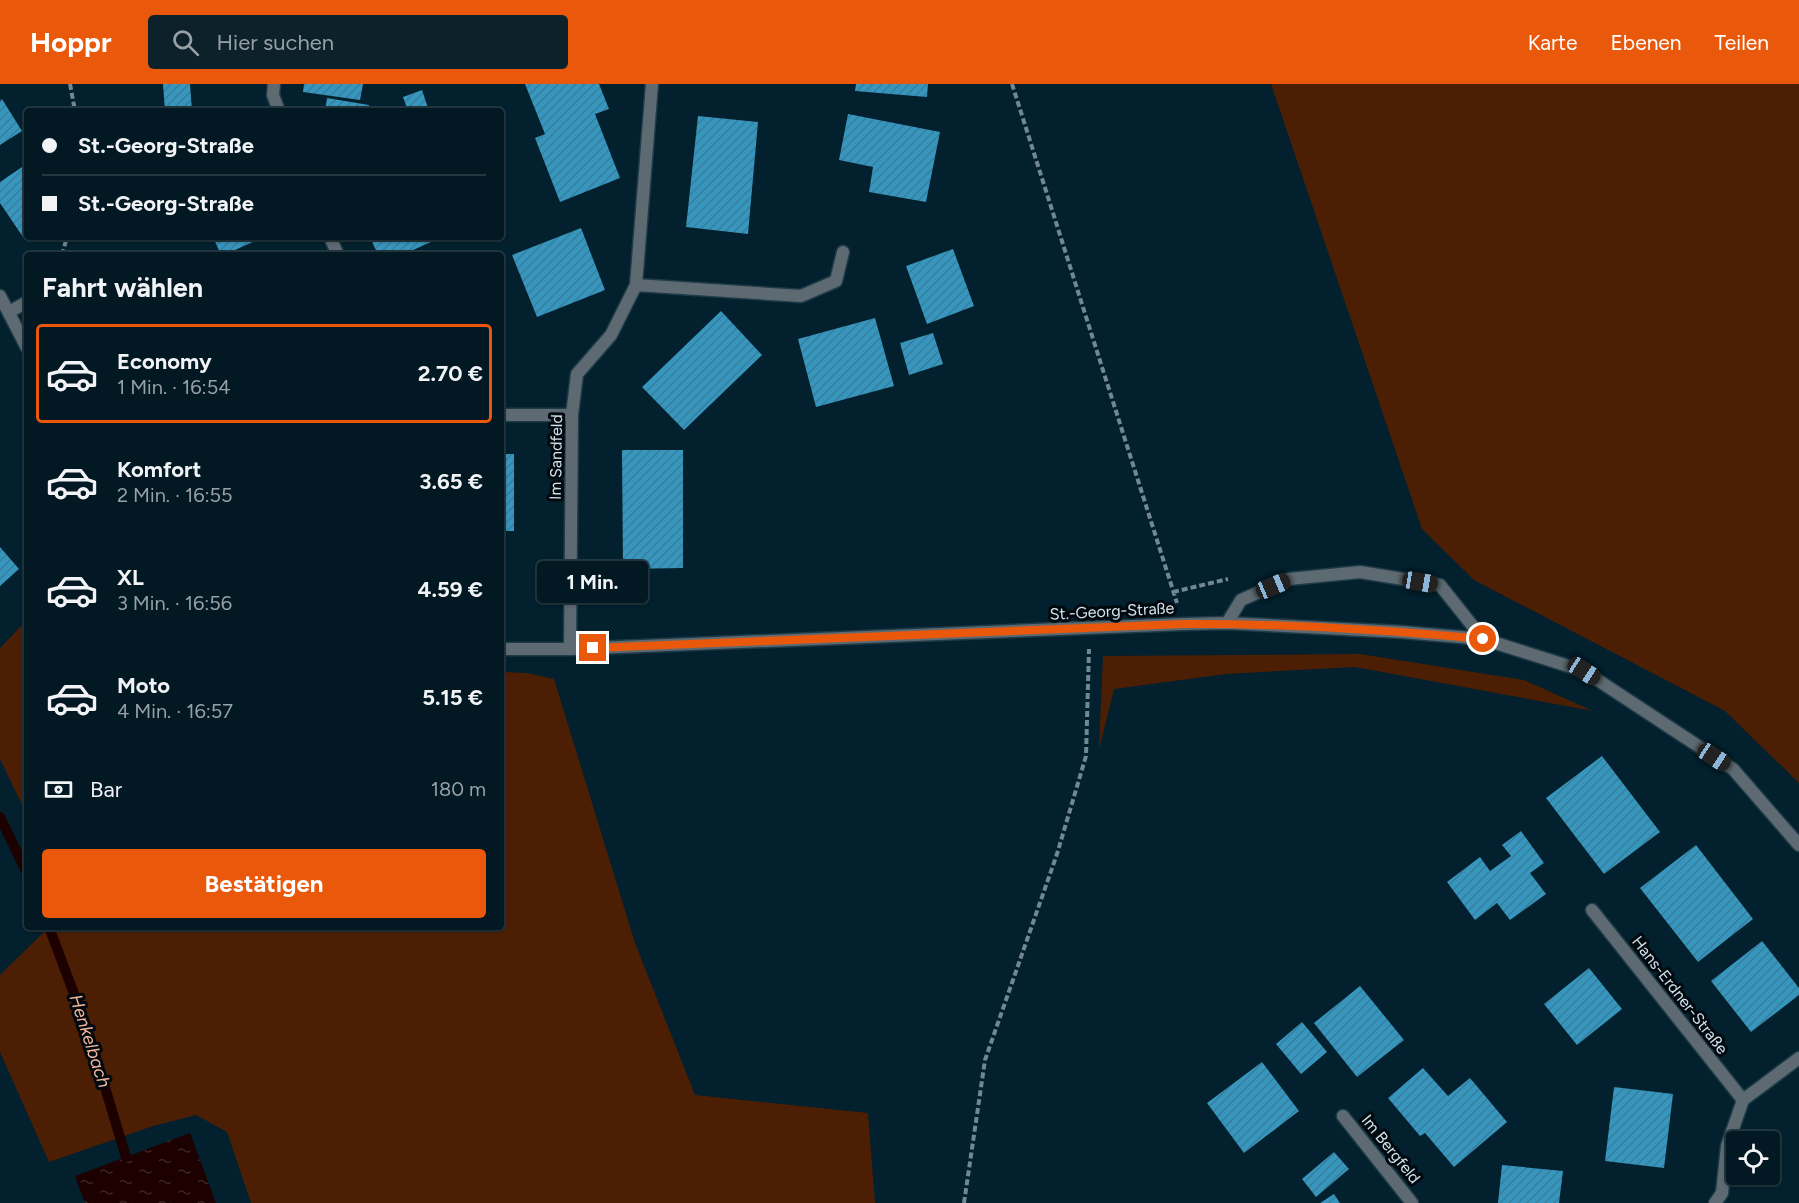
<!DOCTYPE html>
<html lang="de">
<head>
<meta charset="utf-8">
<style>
	:root { --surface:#021822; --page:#0c212a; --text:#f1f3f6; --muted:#96a0a5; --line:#233740; --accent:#ea580c }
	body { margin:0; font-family:Figtree,sans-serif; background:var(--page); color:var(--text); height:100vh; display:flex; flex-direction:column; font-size:22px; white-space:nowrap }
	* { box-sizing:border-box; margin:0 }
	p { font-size:20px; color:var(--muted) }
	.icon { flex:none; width:33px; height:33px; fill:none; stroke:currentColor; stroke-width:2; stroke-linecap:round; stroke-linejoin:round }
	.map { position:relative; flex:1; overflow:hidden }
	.side { position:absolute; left:24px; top:168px; width:480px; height:678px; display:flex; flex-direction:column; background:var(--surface); border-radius:6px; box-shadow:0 2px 4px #0004,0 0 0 2px var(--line) }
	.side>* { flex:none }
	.guide { position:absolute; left:24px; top:24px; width:480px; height:132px; border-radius:6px; box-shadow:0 2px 4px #0004,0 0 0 2px var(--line); display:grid; align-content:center; height:132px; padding:0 18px; background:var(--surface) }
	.controls { position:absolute; left:1726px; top:1047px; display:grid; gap:12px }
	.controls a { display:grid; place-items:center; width:54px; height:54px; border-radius:6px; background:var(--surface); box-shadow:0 2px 4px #0004,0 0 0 2px var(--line); font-size:30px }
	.end { position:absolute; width:27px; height:27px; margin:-14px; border:8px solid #ea580c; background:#fff; box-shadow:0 0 0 3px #fff }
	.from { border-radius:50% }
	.bubble { position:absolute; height:42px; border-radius:6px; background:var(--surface); box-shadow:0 2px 4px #0004,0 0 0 2px var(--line); font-size:20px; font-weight:700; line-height:42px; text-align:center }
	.car { position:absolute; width:18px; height:36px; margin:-18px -9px; border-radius:8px; box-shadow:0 0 4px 2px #0007; background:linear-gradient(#222 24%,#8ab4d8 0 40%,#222 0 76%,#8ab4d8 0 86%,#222 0) }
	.guide b { display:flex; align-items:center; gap:21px; height:57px; font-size:22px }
	.guide b+b { border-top:2px solid var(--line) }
	.guide i { width:15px; height:15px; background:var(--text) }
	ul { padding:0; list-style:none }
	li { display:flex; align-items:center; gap:18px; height:99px; margin:0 12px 9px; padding:0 6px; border:3px solid transparent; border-radius:6px }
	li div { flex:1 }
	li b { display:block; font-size:22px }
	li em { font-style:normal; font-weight:700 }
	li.selected { border-color:var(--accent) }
	li>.icon { width:54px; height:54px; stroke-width:1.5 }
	h2 { padding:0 18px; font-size:27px; line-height:72px }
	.pay { display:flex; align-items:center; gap:15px; height:66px; padding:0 18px; font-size:22px }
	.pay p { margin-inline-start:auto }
	.action { display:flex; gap:12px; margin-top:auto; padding:12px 18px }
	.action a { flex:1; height:69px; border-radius:6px; background:var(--accent); color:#fff; font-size:24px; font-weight:700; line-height:69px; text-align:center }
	header { display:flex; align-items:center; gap:36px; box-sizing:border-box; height:84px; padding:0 30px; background:var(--accent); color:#fff }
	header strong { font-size:28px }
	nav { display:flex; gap:33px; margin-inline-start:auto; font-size:21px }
	.search { width:420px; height:54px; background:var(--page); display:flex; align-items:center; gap:15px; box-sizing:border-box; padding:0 21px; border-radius:6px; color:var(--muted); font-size:22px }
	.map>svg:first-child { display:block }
	.green { fill:#4c1f05 }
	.water { fill:url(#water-ripples) }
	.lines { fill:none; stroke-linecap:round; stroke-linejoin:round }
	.stream { stroke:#1d0000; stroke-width:10 }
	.building { fill:url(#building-hatch) }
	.lane-casing { stroke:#1f3b48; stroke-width:15 }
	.street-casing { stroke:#1f3b48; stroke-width:15 }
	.path { stroke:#718893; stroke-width:4; stroke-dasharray:6 3; stroke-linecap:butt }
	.lane { stroke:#5d6a71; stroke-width:12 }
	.street { stroke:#5d6a71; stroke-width:12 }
	.route { stroke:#ea580c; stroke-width:8 }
	.labels { text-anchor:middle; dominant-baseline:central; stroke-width:6; stroke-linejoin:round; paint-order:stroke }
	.street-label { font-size:16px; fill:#d2e3ec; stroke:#01090e }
	.water-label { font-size:18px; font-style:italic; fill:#f5b89c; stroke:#01090e }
</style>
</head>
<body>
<header>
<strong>Hoppr</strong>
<div class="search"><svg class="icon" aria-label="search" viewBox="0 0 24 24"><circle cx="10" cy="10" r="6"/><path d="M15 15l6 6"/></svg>Hier suchen</div>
<nav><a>Karte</a><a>Ebenen</a><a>Teilen</a></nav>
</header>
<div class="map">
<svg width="1799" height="1119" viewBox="0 0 1799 1119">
	<defs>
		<pattern id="water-ripples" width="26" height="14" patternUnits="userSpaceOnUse" patternTransform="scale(1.5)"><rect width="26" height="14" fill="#1d0000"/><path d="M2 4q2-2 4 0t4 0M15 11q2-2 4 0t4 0" fill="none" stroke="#3d2525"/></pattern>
		<pattern id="building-hatch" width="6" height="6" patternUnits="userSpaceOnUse" patternTransform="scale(1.5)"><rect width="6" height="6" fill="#3796be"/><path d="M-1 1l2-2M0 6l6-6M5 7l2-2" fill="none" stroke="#397d9a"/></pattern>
	</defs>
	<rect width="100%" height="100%" fill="#02202d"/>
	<path class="green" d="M1271,0H1799V699L1725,627L1474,496L1422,445Z
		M27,536V731L0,675V564Z
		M1360,570L1524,596L1593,627L1355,583L1226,590L1114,605L1099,665L1103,572Z
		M501,588L527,589L554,595L635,859L695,1011L868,1029L875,1119H251L227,1048L196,1031L153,1042L49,1078L0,968V891L49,843H501Z"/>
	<path class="water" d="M190,1049L216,1119H85L75,1092Z"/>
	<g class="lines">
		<path class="stream" d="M0,733L27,789
			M49,843L88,947L126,1073"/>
	</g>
	<path class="building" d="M163,0H190L192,27H165Z
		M304,0H363L360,16L303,8Z
		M525,0H599L609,25L595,30L620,94L560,118L535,54L545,50Z
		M856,0H928L927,13L855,7Z
		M422,6L429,27H408L403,13Z
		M327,14L369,21L368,27H325Z
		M2,15L22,47L0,61V17Z
		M848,30L940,48L926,118L869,108L873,83L839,76Z
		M698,32L758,38L748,150L686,143Z
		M25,81L27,83V154L25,156L0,119V98Z
		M581,144L605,206L537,233L512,171Z
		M213,153H264L224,171H221Z
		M370,153H442L402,171H378Z
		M953,165L974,222L927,240L906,182Z
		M721,227L762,271L684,346L642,303Z
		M875,234L894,302L816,323L798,255Z
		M933,249L943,280L909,291L900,259Z
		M622,366H683V484L623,485Z
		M501,370H514V447H501Z
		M0,463L19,485L0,502Z
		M1602,672L1660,748L1604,790L1546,714Z
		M1521,747L1544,779L1530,789L1546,810L1510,836L1497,819L1475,836L1447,798L1480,773L1490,787L1511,772L1502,761Z
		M1696,761L1753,835L1698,878L1640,804Z
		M1762,857L1799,904V911L1751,948L1711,897Z
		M1589,884L1622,925L1577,961L1544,920Z
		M1360,902L1404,956L1357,993L1314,939Z
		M1302,938L1327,968L1301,990L1276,960Z
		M1262,978L1299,1027L1244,1069L1207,1019Z
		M1423,984L1448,1012L1470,994L1507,1038L1454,1083L1425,1049L1420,1052L1388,1014Z
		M1614,1003L1673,1010L1664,1084L1605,1077Z
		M1334,1068L1349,1085L1316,1113L1302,1095Z
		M1502,1081L1563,1087L1559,1119H1498Z
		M1334,1110L1340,1119H1320Z"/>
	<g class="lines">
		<g class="lane-casing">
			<path id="lane" d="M9,228L27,218
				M1227,539L1241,516L1289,495L1360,488L1440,501L1483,555
				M1592,826L1743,1016
				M1343,1032L1412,1119"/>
		</g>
		<g class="street-casing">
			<path id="street" d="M274,0L273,11L279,27
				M330,153L338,171
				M636,201L801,212L836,197L843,168
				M0,212L27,264
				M501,331H572
				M501,565H570L1183,540L1227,539L1402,548L1483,555L1584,587L1733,685L1799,761
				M570,565L572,331L577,290L611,251L636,201L652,0
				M1715,1119L1722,1109L1727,1062L1743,1016L1799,974"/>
		</g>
		<path class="path" d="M70,0L75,27
			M1012,0L1177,519
			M62,171L67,153
			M1173,508L1228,495
			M964,1119L985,976L1057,770L1086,672L1089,565"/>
		<use href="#lane" class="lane"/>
		<use href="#street" class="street"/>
	</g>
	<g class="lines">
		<path class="route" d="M593,564L1183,540C1283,539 1384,546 1483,555"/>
	</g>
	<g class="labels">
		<g class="street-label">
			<text transform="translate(556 373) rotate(-89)">Im Sandfeld</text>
			<text transform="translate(1112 527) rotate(-3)">St.-Georg-Straße</text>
			<text transform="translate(1680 911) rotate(52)">Hans-Erdner-Straße</text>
			<text transform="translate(1391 1065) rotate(51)">Im Bergfeld</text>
		</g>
		<g class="water-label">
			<text transform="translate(90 957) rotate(72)">Henkelbach</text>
		</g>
	</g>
</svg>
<div class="controls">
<a><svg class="icon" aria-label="locate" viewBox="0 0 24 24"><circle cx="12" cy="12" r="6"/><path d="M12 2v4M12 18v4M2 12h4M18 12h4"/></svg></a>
</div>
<i class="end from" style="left:1483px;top:555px"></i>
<i class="end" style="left:593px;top:564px"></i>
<div class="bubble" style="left:537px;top:477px;width:111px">1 Min.</div>
<i class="car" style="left:1420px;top:498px;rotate:99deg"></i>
<i class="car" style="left:1273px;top:502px;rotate:67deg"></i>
<i class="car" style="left:1584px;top:587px;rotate:123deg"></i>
<i class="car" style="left:1714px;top:673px;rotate:123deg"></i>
<div class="guide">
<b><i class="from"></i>St.-Georg-Straße</b>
<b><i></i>St.-Georg-Straße</b>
</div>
<section class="side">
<h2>Fahrt wählen</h2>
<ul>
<li class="selected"><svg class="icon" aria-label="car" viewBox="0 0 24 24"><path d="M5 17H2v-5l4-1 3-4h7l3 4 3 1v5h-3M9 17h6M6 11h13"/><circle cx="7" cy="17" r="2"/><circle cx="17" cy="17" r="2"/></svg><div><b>Economy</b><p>1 Min. · 16:54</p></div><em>2.70 €</em></li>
<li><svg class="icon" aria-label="car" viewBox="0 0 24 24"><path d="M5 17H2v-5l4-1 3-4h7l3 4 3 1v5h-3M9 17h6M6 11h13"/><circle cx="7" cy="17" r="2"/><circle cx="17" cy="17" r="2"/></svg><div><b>Komfort</b><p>2 Min. · 16:55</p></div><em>3.65 €</em></li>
<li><svg class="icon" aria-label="car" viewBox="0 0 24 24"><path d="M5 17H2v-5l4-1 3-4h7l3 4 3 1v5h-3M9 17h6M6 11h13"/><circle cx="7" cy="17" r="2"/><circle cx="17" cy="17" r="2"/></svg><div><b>XL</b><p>3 Min. · 16:56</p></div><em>4.59 €</em></li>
<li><svg class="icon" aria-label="car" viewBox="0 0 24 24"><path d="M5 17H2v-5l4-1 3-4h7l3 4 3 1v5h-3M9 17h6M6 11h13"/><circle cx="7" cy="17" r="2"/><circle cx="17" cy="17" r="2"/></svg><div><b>Moto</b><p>4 Min. · 16:57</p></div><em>5.15 €</em></li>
</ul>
<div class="pay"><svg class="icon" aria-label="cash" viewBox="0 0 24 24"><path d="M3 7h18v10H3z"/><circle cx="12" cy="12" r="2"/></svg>Bar<p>180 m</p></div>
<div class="action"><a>Bestätigen</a></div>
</section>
</div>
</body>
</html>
